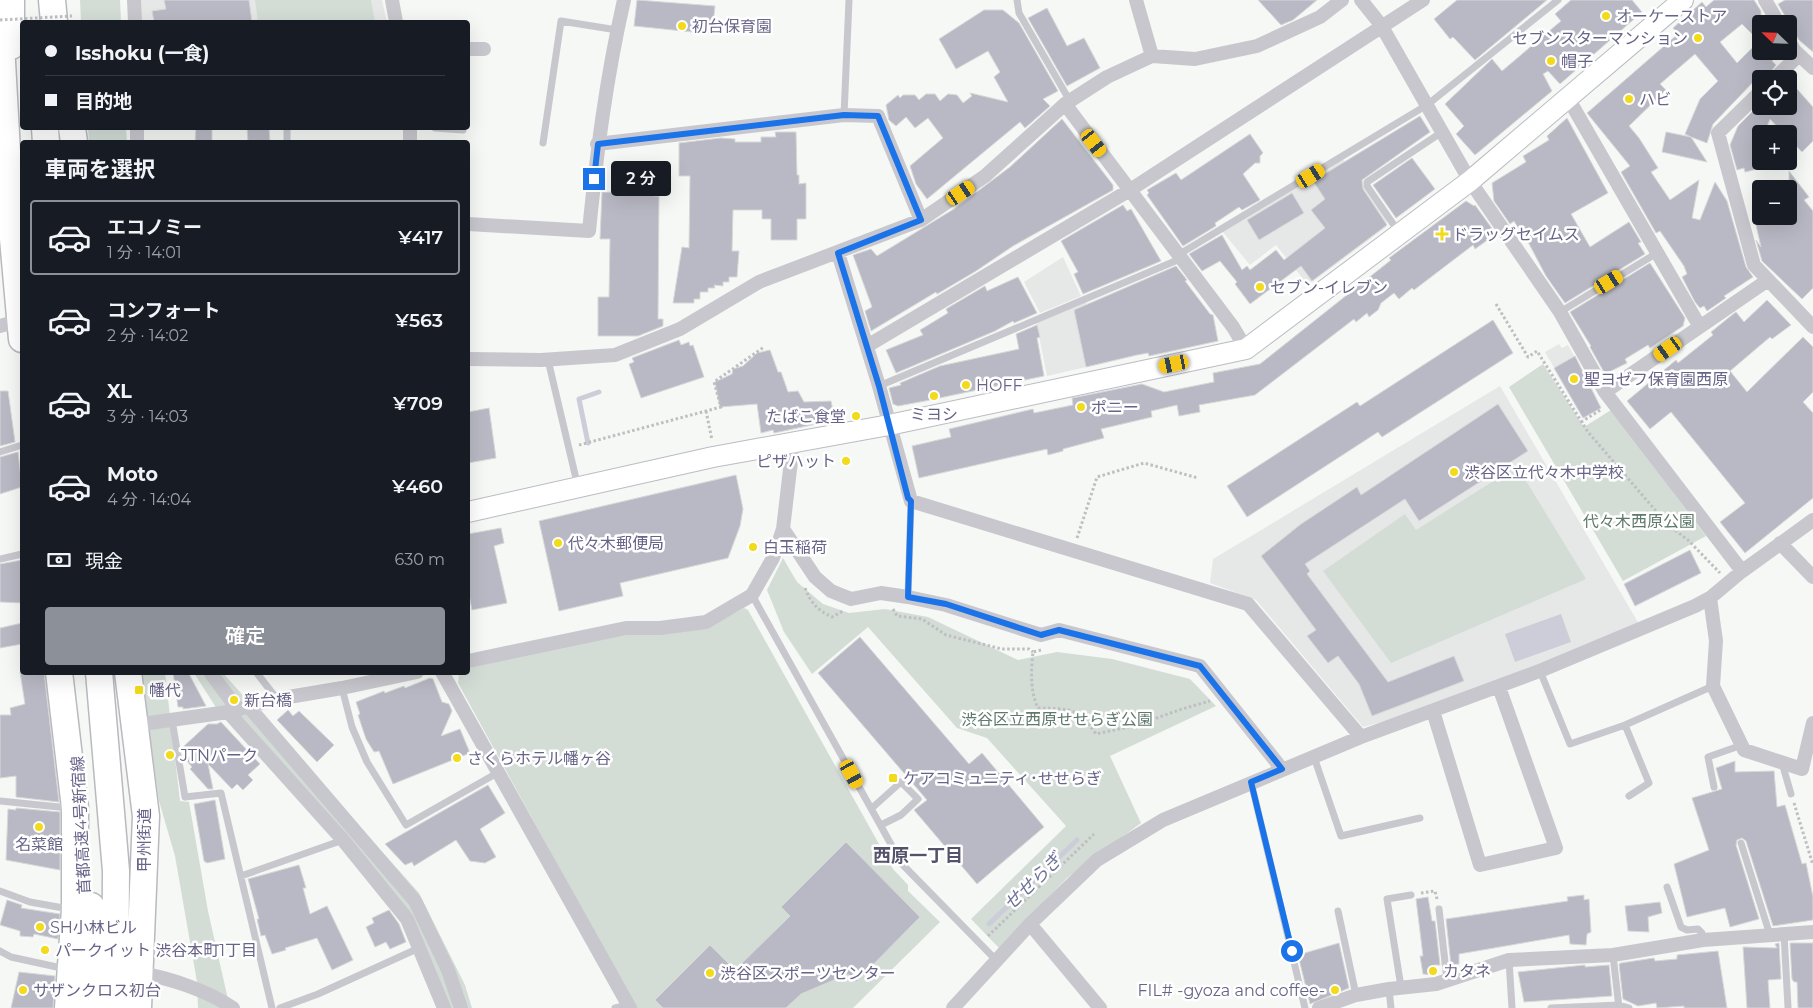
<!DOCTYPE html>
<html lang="ja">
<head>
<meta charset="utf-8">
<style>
	:root { --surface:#171b24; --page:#20242c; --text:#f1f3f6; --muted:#9ea1a6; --line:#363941; --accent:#8c9099 }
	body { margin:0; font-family:Montserrat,"Noto Sans JP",sans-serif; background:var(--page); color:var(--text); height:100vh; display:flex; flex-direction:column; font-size:19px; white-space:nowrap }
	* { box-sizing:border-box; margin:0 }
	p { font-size:16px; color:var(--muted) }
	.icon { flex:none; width:28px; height:28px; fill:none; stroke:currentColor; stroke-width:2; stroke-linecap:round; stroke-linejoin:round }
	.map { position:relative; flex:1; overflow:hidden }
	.drawer { position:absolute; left:20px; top:140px; width:450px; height:535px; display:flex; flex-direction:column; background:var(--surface); border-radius:5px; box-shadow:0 5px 20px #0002 }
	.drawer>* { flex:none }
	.guide { position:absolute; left:20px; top:20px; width:450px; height:110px; border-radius:5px; box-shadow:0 5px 20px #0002; display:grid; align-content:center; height:110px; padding:0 25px; background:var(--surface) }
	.needle { width:32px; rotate:293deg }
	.fabs { position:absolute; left:1752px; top:15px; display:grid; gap:10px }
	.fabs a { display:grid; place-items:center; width:45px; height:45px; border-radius:5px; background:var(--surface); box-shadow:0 5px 20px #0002; font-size:25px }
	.end { position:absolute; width:22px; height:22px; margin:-11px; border:6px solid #1a73e8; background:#fff; box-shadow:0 0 0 2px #fff }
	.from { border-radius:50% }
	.bubble { position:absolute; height:35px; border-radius:5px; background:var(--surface); box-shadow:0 5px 20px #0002; font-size:16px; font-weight:600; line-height:35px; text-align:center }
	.car { position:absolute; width:15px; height:30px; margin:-15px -8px; border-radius:6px; box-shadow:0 0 4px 1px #0007; background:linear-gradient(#f5c518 24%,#345 0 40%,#f5c518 0 76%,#345 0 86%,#f5c518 0) }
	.guide b { display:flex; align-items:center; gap:18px; height:48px; font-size:19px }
	.guide b+b { border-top:1px solid var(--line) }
	.guide i { width:12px; height:12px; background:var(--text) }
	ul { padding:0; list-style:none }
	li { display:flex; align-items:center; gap:15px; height:75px; margin:0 10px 8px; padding:0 15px; border:2px solid transparent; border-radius:5px }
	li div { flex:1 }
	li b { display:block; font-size:19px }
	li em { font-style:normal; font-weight:600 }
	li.current { border-color:var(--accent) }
	li>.icon { width:45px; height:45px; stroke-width:1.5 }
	h2 { padding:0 25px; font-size:22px; line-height:60px }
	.pay { display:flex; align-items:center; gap:12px; height:55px; padding:0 25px; font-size:19px }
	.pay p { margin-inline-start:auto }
	.button { display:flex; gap:10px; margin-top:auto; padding:10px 25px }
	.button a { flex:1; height:58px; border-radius:5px; background:var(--accent); color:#fff; font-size:20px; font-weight:600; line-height:58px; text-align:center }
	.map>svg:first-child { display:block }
	.built { fill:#e6e8e7 }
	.green { fill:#d3ddd6 }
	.water { fill:#cccdd8 }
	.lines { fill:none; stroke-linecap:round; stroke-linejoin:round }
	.stream { stroke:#cccdd8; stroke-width:5 }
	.building { fill:#b8b9c4; stroke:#d7d9d7; fill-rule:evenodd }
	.secondary-casing { stroke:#bcbbc5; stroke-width:22 }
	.highway-casing { stroke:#bab9c0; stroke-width:29 }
	.path { stroke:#bfbec3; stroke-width:3; stroke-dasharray:2.5 2.5; stroke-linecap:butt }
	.lane { stroke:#c8c7ce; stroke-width:7 }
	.street { stroke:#c8c7ce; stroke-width:14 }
	.secondary { stroke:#fff; stroke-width:20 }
	.highway { stroke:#fff; stroke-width:26 }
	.path-bridge { stroke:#bfbec3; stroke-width:3; stroke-dasharray:2.5 2.5; stroke-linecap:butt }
	.route { stroke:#1a73e8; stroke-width:6 }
	.poi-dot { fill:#f1db1a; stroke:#fff; stroke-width:2 }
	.labels { text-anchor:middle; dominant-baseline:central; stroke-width:5; stroke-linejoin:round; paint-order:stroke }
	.poi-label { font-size:16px; fill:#686488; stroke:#fff; text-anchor:start }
	.park-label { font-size:16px; fill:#5f796b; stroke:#fff }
	.street-label { font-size:16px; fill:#686488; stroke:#fff }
	.neighbourhood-label { font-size:18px; font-weight:bold; fill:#55536c; stroke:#fff }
	.water-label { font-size:18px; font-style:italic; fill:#6e7199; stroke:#fff }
</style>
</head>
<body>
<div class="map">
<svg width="1813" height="1008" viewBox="0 0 1813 1008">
	<rect width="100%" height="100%" fill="#f5f8f4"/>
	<path class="built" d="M139,0H382L387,22H140Z
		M1343,159L1387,220L1386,227L1308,285L1276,245L1250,265L1222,231Z
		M1063,257L1081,296L1040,313L1024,282Z
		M1086,300L1099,364L1047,376L1036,321Z
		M1559,344L1562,348L1568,345L1593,389L1591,391L1601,408L1583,418L1545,352Z
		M1500,386L1639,624L1589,646L1389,720L1363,727L1256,600L1210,583L1213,559Z"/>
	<path class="green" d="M80,0H120L121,22H81Z
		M255,0H371L375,22H258Z
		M88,128H126L127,142H89Z
		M1543,364L1584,427L1611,410L1706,536L1623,581L1509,387Z
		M1517,466L1586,579L1391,663L1323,571L1405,514L1416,530Z
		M783,558L797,582L823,604L849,613L885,609L928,617L1018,660L1057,652L1112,659L1190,679L1216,706L1110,756L1141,823L1067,878L999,948L971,919L1066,826L987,738L957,728L868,627L812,674L784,632L767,590Z
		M744,608L748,610L893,869L908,885V891L940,922L853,1008H636L458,683L459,673L468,672V666L625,632L726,618Z
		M141,673H165L180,801L189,802L208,911L230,1008H198L197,982L175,856L159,801Z
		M194,673H223L419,893L465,985L472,1008H446L410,919L217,709Z"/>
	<path class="water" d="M1561,614L1571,642L1515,662L1505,634Z"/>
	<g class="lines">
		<path class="stream" d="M588,443L579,399L599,392
			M989,924L1077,840"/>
	</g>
	<path class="building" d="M164,0H249L252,22H154L152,11L166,9Z
		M637,0L715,6L712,34L634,26Z
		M1258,0H1317L1293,20L1281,25Z
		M1457,0H1547L1475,60L1453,37L1450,39L1434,19Z
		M1571,0H1632L1642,12L1560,84L1548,71L1543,74L1552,91L1475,155L1456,134L1464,126L1445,104L1492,59L1502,71L1561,21L1555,14Z
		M1714,0H1754L1761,11V51H1781L1772,61L1776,65L1765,79H1761V82L1755,85L1757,78L1713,124L1707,143L1691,137L1707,162L1662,152L1666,132L1691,137L1685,134L1700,99L1718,81L1695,54L1660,84L1666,90L1629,126L1639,138L1658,168L1651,172L1670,200L1699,180L1692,218L1700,220L1715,182L1727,201L1746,267L1753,277L1724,296L1726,298L1707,311L1704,306L1700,308L1695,302L1682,277L1687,274L1684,266L1660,231L1656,233L1621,172L1630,166L1587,113L1678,34L1673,28L1702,2L1706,7ZM1742,24L1759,41L1737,63L1720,42Z
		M1785,0H1813V52L1799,40L1778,4Z
		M1047,8L1067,46L1084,38L1100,68L1067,86L1028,18Z
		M984,10H1003L1019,23L1058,91L1043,99L1050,106L1025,128L1020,122L927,199L916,184L910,166L943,138L928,118L915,128L906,117L896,126L889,120L886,105L898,95L900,98L903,95H915L919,100L926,94H935L940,101L948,94L957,95L963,103L972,96L970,93L1008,102L994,77L1000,72L988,51L956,69L939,39Z
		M1789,80L1813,107V141L1802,152L1789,138V134H1784L1770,119L1764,134H1761V140L1754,157L1757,169L1745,172L1744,168L1737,170L1730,145L1738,126L1761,103V106H1789Z
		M1420,116L1430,132L1362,180L1363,189L1387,225L1312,281L1301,266L1250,304L1235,284L1237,282L1220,261L1202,271L1189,254L1222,235L1242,270L1247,266L1250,270L1276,250L1284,260L1325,228L1311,210L1325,199L1313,181Z
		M1567,118L1608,193L1571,214L1590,247L1629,222L1641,242L1638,243L1645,254L1565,303L1546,276L1527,240L1525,241L1514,221L1510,224L1494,201L1492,183L1526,162L1523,156L1549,140L1547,136Z
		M1062,119L1113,185V190L1013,246L976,271L937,294L936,292L871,331L865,311L872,307L853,255L871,249L877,256L954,209L1010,167Z
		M196,128H212V142H195Z
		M247,128H269L270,142H248Z
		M775,132H796L797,175H799V184L806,183V219H797V240H771V219H762V210H733L732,251H739L737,277H729V282H723V286L714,285L715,288H708V292H700V299H694V303H673L682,247L689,248L690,176H679V143L721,138L735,139V142H761V137H776Z
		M1250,134L1263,153L1260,156V163H1255L1243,174L1260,200L1242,210L1239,207L1215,223L1216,226L1183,246L1147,195L1149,193L1147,190L1176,173L1181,180Z
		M1412,158L1435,189L1396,218L1373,185Z
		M1789,171L1809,197L1804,200L1813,211V288L1802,299L1762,261L1756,240L1761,247L1754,216H1789Z
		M602,192L654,193V196H659L658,319H663V326L638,336H598V297H609L610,239H600Z
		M1292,193L1304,213L1259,240L1247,220Z
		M1466,201L1474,206L1475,205L1496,234L1475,249L1473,245L1414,290L1412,288L1399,299L1394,293L1381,303L1378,310L1369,317L1367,313L1356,322L1354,319L1255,395L1199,405L1200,412L1179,416L1177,405L1151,411L1152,417L1101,429L1104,438L1063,449V451L1048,455L1047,449L919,478L912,446L951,437L949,429L1033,409L1034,413L1073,405L1072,398L1142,384L1164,392L1214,382L1213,373L1260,364L1391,260L1389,258Z
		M1123,205L1127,211L1131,209L1161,261L1083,294L1074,274L1078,272L1061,241Z
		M1650,263L1685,318L1683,326L1650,348L1648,345L1625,359L1627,363L1605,374L1590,347L1591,346L1570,312Z
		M1176,266L1187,280L1185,281L1210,314L1213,315L1218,341L1149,356L1148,353L1137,355L1086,367L1074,310Z
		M1018,277L1037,313L1014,323L1013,321L995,331L896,373L886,350L923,335L920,330L948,313L946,309L985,286L987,291Z
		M1767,300L1791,325L1772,339L1770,337L1730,371L1747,392L1803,337L1813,347V392L1803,402L1813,413V498L1745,553L1720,522L1745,503L1671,412L1650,429L1627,401L1676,360L1678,363L1713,335L1711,332L1732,315L1736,312L1744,322Z
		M1493,320L1513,353L1382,437L1378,432L1247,517L1227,486L1357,402L1360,406Z
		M1037,325L1040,337L1037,338L1044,376L925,401L898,406L893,404L889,388L901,385L900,383L940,366L1019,349L1016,334Z
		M679,340L681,345L689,342L690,346L693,345L704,377L641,398L629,364L634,362L632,358Z
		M770,350L778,372H781L788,392L798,391L804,402L831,401L835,420L774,433L773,430L761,433L757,404L720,407L715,382L732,374L733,369L743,366L757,353Z
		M1575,356L1601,408L1583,418L1554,368Z
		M0,391H8L15,442L0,446Z
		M1498,404L1528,451L1419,521L1405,499L1305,564L1310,571L1307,574L1388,682L1454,656L1464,681L1372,716L1359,684L1338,656L1328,663L1307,636L1316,630L1261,556L1301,524L1357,487L1361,495Z
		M489,408L496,458L468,463V412Z
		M18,452L22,487L0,494V457Z
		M736,475L743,509L740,526L728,558L620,583L623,596L559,611L539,521Z
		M501,528L504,543L494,546L507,603L472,610L468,590V534Z
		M1690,550L1701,573L1635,606L1624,584Z
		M22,560V603L0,602V564Z
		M22,623V644L0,648V628Z
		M860,637L969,764L982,753L1044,827L977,884L914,810L927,800L818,673Z
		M20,672H44L59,802L16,797V776L0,778V715H11L10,708L25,704Z
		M173,672H188L206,706L183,709V707H178Z
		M430,678L433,679L442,702L449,704L452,711L441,736L460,729L470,753L393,784L379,751L374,752L366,739L358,715L360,714L356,702L384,691L385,693L404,686L405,688Z
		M288,710L293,716L299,711L334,745L317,762L277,720Z
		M221,722L260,764L248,775L253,780L243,790L237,784L232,789L208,764L213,789H208L190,769L192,767L186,760L192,754L184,746L208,724H217Z
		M1735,761V772L1774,771L1777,807L1785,805L1802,864L1806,863L1813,897V920L1773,926L1746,841L1742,838L1737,840L1736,845L1759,919L1730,927L1725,908L1687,917L1674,864L1709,850L1692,798L1722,789L1716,768Z
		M488,785L505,813L480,829L496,857L485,863L470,861L456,840L414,866L412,862L405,865L385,844Z
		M215,800L225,859L207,863L204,861L194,804Z
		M16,808L60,812V870L6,860L8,809L16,810Z
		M846,842L920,917L856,982L848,974L801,994L786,1008H663L655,1000L710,945L735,970L790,916L781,907Z
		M299,865L306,888H303L310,914L327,906L353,960L332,970L317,938L285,948L286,950L272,954L265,935L261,936L257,919H259L248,879Z
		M1584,895V900L1589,899L1591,932L1587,934L1586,945L1570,944L1569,935L1459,954V964L1451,965L1446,919L1568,901L1567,897Z
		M1428,897L1432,921H1435L1440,965H1434L1435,975L1423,974L1420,956H1423L1416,899Z
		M7,900L22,905L21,908L60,914L58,939L34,934L33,937L20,936V931L0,925Z
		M1660,902L1662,913L1648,917L1649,932L1628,931L1625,906Z
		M389,910L399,924L406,942L390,949L386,942L375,947L366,927L374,923L372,918Z
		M1339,943L1349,988L1310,1004L1298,955Z
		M1779,943L1781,979L1768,980L1770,1008H1747L1743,947L1777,948L1775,944Z
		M1790,943H1813V1008H1798L1797,982H1794L1792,979Z
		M1718,951L1727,1008H1684V1006L1657,1008L1656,1003L1638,1006L1623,999L1619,964L1621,963L1654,958L1655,961L1677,959V955Z
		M1585,965V967L1609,965L1612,996L1524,1002L1518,972Z
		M19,972L55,976L53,1008H11Z"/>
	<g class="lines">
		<g class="secondary-casing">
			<path id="secondary" d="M468,512L713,457L889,425L1246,349L1470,181L1683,0"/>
		</g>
		<g class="highway-casing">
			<path id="highway" d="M11,0V46
				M52,0L54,22
				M0,26L10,205L22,339
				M45,128L46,142
				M72,128L74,142
				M59,672L75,808V909L68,1008
				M99,672L116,871L115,1008
				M128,672L146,816L138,1008
				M91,906V1008"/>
		</g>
		<path class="path" d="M1496,304L1528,357L1537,351L1588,432L1668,525L1688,540L1720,573
			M706,411L712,440
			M1581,422L1602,409
			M579,445L721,407L714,382L764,347
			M1077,538L1097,477L1144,463L1198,478
			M805,588C811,603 817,610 832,617L843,611
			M893,609L897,616L922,619L946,635L1002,649H1029L1033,652
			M1041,650L1033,652C1031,670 1030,692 1038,708C1069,709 1078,707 1096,734L1137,725L1182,709L1210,701
			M1794,803L1813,865
			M1421,893L1435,891L1437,899
			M988,936L1094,834"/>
		<path class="lane" d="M1017,0L1019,13L1067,96L1065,104
			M844,115L849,0
			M287,128V142
			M435,128L463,130
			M543,143L561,21L617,30
			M1398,231L1367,186V182L1442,132
			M1178,255L1427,105L1558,0
			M1560,312L1657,253
			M548,360L578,487
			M879,386L1180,259
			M0,452L22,445
			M0,559L22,554
			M752,595L902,864L997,961
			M908,597L911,501
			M1540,671L1570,744L1625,725L1713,686
			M256,672L277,699
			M342,688L352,727L367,762L406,825L499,772
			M172,720L185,797L221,793L272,1008
			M1625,725L1649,783L1629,796
			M1314,757L1341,836L1420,818
			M1782,763L1791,794
			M1251,782L1305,1008
			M1714,787L1708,757L1742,745
			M0,801L69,808
			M872,808L901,782L918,799L901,815L881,825
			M1741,843L1770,935
			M241,876L343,840
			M1667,887L1681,927L1687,930L1698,929L1702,933L1703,940
			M0,891L30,902L69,909
			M1439,909L1447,980
			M1338,911L1356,995
			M1784,934L1788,1007
			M0,951L11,957L66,969
			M1613,955L1619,1008
			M1509,960L1512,1008
			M1401,987L1387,899L1411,895
			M1389,989L1391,1008
			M280,1008L318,994L419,948
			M615,1008L628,1005
			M1551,1008L1619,1005L1629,1008"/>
		<path class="street" d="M134,0L135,22
			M392,0L396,22
			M1136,0L1152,56
			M1361,0L1381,25L1470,181L1560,312L1605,392L1742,571
			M1765,0L1779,24
			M1789,41L1794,50L1813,68
			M468,49H484
			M1774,79L1799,55
			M1761,91L1718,133L1754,265L1813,327
			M1568,98L1700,327
			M1065,104L1233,327L1246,349
			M137,128V142
			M410,128V142
			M597,144L844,115L878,116L921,220
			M468,224L589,231C597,151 606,79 624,0
			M838,253L879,386L911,501L1248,604L1361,737
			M0,326L21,320
			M867,346L1130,190L1423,0
			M468,359L541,360L615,355L680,329L759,282L921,220L985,176L1065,104L1107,77L1152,56L1195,59L1257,46L1320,17L1342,0
			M1605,392L1768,280
			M783,529L815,577L831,591L851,599L881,593L908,597L946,605L1041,635L1059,630L1200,666L1282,769
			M1780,543L1813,577
			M1710,598L1716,641L1713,686L1744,750L1802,769L1813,723
			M468,661L626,628H660L706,622L752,595L773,558L783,529L793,444
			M210,672L238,710
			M442,672L630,1008
			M249,707L415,901L448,970L461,1008
			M1433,711L1480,865L1556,848L1499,687
			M228,712L343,840L407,919L444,1008
			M135,725L228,712L277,699L342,688L417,672
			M1030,924L1100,1008
			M140,973C170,978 208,991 233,1008
			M953,1008L1030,924L1097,860L1163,820L1361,737L1542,670L1695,606L1710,598L1741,572L1813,520
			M1319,1008L1356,995L1389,989L1436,984L1509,960L1613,955L1703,940L1813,932"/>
		<use href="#secondary" class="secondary"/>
		<use href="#highway" class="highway"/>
		<path class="path-bridge" d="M0,20L72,16"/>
	</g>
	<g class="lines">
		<path class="route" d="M594,179L598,144L844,115L878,116L921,220L838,253L879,386L908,498L911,501L908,597L946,604L1041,635L1059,630L1200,666L1282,769L1251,782L1292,951"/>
	</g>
	<g class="poi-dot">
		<circle cx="1606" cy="16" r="5"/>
		<circle cx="682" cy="26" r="5"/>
		<circle cx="1698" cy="38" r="5"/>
		<circle cx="1551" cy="61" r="5"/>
		<circle cx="1629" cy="99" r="5"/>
		<path d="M1439.5 226.5h5v5h5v5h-5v5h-5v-5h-5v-5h5z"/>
		<circle cx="1260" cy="287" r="5"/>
		<circle cx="1574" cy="379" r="5"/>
		<circle cx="966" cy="385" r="5"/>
		<circle cx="934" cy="396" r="5"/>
		<circle cx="1081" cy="407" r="5"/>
		<circle cx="856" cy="416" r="5"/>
		<circle cx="846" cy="461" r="5"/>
		<circle cx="1454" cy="472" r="5"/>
		<circle cx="558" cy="543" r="5"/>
		<circle cx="753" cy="547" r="5"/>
		<rect x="134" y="685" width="10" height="10" rx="2.5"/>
		<circle cx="234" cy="700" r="5"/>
		<circle cx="170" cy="755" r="5"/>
		<circle cx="457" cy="758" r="5"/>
		<rect x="888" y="773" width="10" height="10" rx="2.5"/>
		<circle cx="39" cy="827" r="5"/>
		<circle cx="40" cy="927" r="5"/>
		<circle cx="45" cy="950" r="5"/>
		<circle cx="1433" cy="971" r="5"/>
		<circle cx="710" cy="973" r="5"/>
		<circle cx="23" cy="990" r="5"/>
		<circle cx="1335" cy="990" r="5"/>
	</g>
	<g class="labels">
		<g class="poi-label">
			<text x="1616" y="16">オーケーストア</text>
			<text x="692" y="26">初台保育園</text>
			<text x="1688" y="38" text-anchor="end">セブンスターマンション</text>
			<text x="1561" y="61">帽子</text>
			<text x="1639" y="99">ハビ</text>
			<text x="1452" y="234">ドラッグセイムス</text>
			<text x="1270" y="287">セブン-イレブン</text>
			<text x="1584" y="379">聖ヨゼフ保育園西原</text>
			<text x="976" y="385">HOFF</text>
			<text x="1091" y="407">ポニー</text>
			<text x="934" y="414" text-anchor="middle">ミヨシ</text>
			<text x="846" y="416" text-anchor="end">たばこ食堂</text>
			<text x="836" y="461" text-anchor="end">ピザハット</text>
			<text x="1464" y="472">渋谷区立代々木中学校</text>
			<text x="568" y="543">代々木郵便局</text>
			<text x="763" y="547">白玉稲荷</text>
			<text x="149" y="690">幡代</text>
			<text x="244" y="700">新台橋</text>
			<text x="180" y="755">JTNパーク</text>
			<text x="467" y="758">さくらホテル幡ヶ谷</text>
			<text x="903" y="778">ケアコミュニティ･せせらぎ</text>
			<text x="39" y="844" text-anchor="middle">名菜館</text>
			<text x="50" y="927">SH小林ビル</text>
			<text x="55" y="950">パークイット 渋谷本町1丁目</text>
			<text x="1443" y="971">カタネ</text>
			<text x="720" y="973">渋谷区スポーツセンター</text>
			<text x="33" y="990">サザンクロス初台</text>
			<text x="1325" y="990" text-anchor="end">FIL# -gyoza and coffee-</text>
		</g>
		<g class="park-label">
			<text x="1639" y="521">代々木西原公園</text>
			<text x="1057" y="719">渋谷区立西原せせらぎ公園</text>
		</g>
		<g class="street-label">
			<text transform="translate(81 825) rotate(-93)">首都高速4号新宿線</text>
			<text transform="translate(144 840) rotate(-90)">甲州街道</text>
		</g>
		<g class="neighbourhood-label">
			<text x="918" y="856">西原一丁目</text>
		</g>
		<g class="water-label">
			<text transform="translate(1033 882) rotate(-44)">せせらぎ</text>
		</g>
	</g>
</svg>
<div class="fabs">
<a><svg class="needle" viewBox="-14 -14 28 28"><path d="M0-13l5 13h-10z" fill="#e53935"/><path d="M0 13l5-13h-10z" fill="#9ea1a6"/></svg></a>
<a><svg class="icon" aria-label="locate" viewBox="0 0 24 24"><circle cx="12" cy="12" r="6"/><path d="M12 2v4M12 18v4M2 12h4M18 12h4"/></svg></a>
<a>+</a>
<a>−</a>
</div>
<i class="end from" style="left:1292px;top:951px"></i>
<i class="end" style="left:594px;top:179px"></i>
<div class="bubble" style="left:611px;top:161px;width:60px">2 分</div>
<i class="car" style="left:1094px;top:143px;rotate:142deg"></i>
<i class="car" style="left:1311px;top:176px;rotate:58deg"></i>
<i class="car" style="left:961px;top:193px;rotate:56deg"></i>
<i class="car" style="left:1609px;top:282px;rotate:59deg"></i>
<i class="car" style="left:1668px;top:349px;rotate:235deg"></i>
<i class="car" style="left:1174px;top:364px;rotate:258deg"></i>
<i class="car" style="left:852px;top:774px;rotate:151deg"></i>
<div class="guide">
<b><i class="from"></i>Isshoku (一食)</b>
<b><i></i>目的地</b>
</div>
<section class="drawer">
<h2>車両を選択</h2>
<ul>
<li class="current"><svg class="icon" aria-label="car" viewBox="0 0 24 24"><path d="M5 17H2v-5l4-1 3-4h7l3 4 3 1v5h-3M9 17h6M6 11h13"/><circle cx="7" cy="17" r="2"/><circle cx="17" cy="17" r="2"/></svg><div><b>エコノミー</b><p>1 分 · 14:01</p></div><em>¥417</em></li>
<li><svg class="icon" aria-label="car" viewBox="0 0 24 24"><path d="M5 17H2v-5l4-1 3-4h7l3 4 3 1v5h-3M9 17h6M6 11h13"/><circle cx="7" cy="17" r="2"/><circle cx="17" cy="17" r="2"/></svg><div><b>コンフォート</b><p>2 分 · 14:02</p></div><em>¥563</em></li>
<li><svg class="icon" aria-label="car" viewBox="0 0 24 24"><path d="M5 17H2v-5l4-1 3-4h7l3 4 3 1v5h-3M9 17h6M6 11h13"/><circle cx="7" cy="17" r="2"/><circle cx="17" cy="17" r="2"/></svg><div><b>XL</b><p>3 分 · 14:03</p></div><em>¥709</em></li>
<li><svg class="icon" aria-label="car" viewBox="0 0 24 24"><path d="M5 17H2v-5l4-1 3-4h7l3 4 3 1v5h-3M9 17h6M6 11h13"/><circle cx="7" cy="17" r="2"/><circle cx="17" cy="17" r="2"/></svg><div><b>Moto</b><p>4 分 · 14:04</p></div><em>¥460</em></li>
</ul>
<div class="pay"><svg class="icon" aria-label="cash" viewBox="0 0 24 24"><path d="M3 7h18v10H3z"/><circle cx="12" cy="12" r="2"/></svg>現金<p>630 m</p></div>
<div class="button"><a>確定</a></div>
</section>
</div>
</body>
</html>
